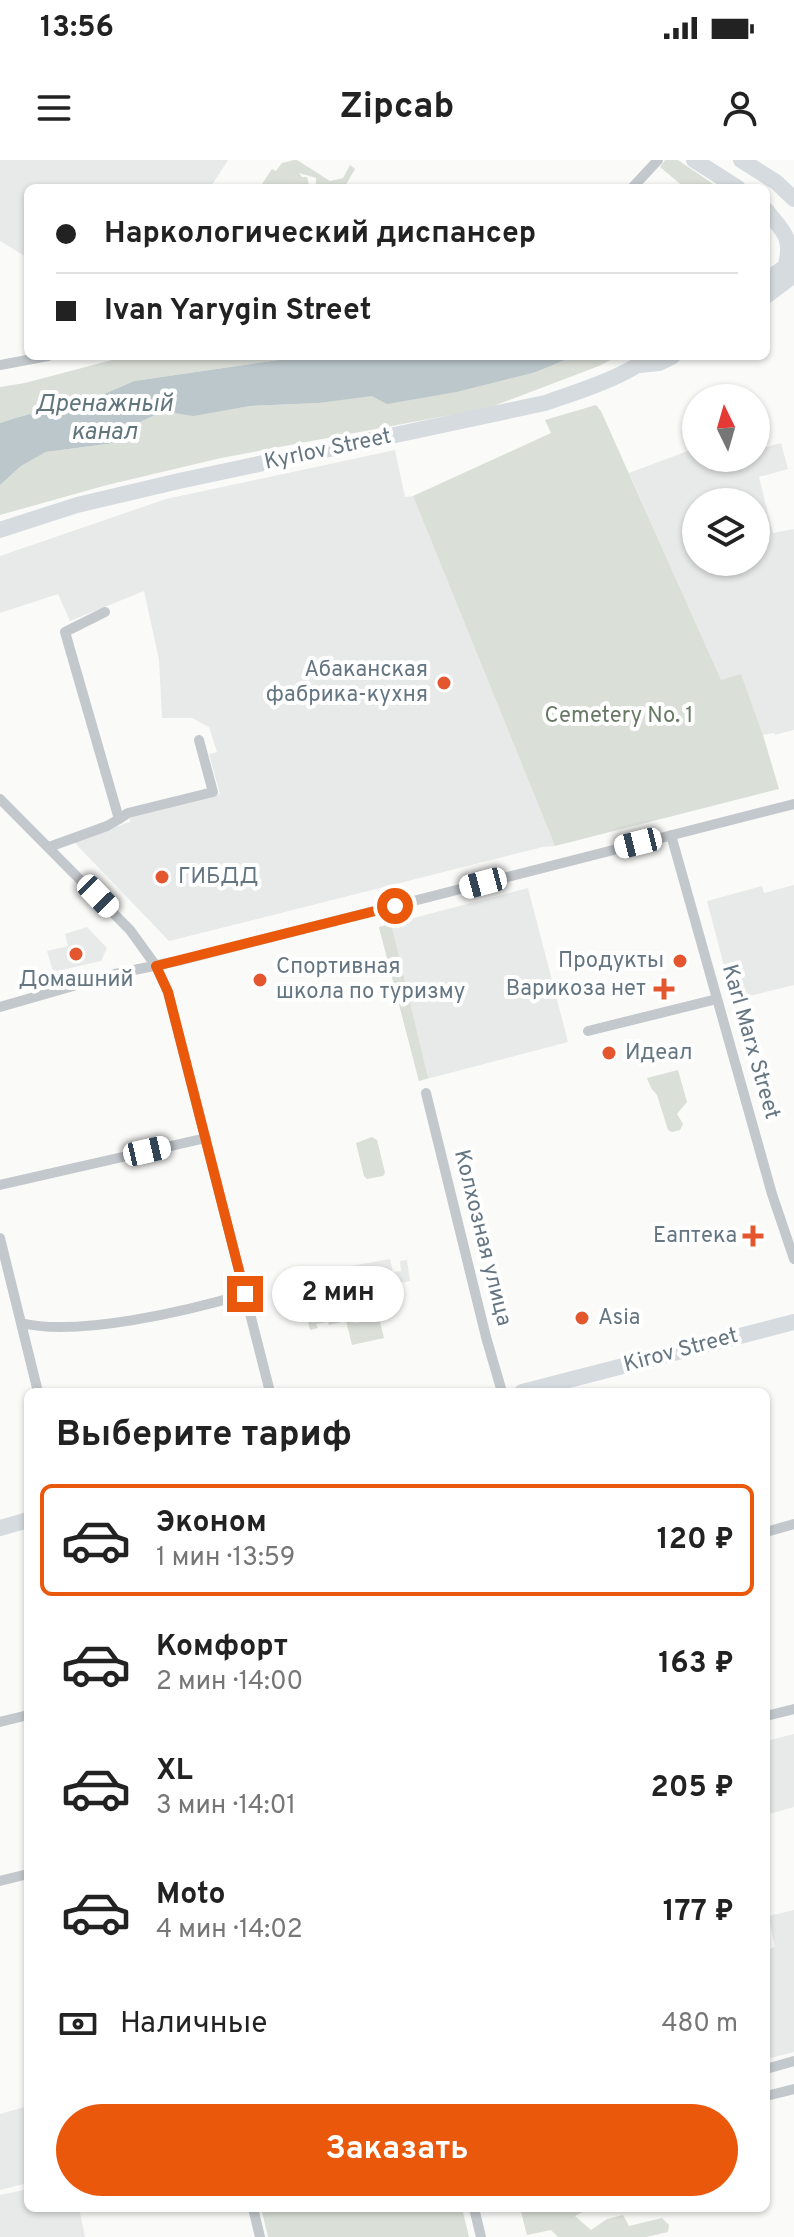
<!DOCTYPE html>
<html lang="ru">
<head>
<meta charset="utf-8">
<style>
	:root { --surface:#fff; --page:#f6f6f6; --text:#222; --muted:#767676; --line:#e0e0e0; --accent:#ea580c }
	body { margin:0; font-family:Overpass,sans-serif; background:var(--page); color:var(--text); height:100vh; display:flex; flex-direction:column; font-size:30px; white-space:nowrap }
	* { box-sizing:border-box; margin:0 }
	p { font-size:26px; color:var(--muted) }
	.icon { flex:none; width:44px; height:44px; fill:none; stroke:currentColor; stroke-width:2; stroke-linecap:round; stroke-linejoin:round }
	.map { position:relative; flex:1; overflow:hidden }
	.drawer { position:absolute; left:24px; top:1228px; width:746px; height:824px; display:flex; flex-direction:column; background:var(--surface); border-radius:12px; box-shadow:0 2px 6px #0004 }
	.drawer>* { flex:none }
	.hud { position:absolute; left:24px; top:24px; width:746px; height:176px; border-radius:12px; box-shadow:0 2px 6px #0004; display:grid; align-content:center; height:176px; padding:0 32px; background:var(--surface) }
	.needle { width:52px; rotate:355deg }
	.controls { position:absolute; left:682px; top:224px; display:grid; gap:16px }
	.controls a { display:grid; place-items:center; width:88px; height:88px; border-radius:50%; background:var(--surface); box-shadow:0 2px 6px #0004; font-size:40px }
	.end { position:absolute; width:36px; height:36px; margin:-18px; border:10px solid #ea580c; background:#fff; box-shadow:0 0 0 4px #fff }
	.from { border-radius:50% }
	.bubble { position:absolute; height:56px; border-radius:28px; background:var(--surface); box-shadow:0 2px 6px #0004; font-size:26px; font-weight:700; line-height:56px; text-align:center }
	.car { position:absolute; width:24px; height:48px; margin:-24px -12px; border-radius:10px; box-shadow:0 0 6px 2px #0007; background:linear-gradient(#fff 24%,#345 0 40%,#fff 0 76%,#345 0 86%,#fff 0) }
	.hud b { display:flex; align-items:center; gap:28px; height:76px; font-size:30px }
	.hud b+b { border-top:2px solid var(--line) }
	.hud i { width:20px; height:20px; background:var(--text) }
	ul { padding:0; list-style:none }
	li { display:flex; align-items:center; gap:24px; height:112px; margin:0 16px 12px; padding:0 16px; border:4px solid transparent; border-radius:12px }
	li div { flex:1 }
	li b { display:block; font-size:30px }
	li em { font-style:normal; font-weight:700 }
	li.current { border-color:var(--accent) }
	li>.icon { width:72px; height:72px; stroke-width:1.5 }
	h2 { padding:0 32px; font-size:36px; line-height:96px }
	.pay { display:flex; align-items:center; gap:20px; height:88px; padding:0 32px; font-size:30px }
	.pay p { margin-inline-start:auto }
	.cta { display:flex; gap:16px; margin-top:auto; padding:16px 32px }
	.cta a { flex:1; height:92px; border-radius:48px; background:var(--accent); color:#fff; font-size:32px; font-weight:700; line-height:92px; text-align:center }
	.status { display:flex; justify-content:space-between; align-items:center; height:56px; padding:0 40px; background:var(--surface); direction:ltr }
	.status svg { height:22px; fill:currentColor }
	header { display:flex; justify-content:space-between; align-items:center; height:104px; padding:0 32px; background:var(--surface); font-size:36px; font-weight:700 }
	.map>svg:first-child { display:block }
	.built { fill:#e8e9e9; fill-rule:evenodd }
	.green { fill:#dadfd7 }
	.water { fill:#bbc7cb }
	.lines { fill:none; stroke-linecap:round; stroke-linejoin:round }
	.street { stroke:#c3c8cc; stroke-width:10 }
	.primary { stroke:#d6dbdf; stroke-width:16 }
	.route { stroke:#ea580c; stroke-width:10 }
	.poi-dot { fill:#e4572e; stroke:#fff; stroke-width:3 }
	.labels { text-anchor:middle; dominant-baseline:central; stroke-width:8; stroke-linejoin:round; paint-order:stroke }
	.street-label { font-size:22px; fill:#657683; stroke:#fff }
	.poi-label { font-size:22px; fill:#657683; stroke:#fff; text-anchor:end }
	.park-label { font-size:22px; fill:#687a64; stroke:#fff }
	.water-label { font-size:24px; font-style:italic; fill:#60757c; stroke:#fff }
</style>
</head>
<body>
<div class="status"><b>13:56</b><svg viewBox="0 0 49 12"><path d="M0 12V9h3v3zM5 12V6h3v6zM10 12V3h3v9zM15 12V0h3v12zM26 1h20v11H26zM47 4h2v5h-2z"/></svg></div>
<header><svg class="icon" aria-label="menu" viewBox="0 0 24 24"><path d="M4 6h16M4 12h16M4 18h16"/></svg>Zipcab<svg class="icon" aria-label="person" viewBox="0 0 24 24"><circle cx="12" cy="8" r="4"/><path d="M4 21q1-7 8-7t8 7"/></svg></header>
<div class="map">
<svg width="794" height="2077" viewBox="0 0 794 2077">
	<rect width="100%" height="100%" fill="#fafaf8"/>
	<path class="built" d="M0,0H228L210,28H28V98L0,81Z
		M781,283L788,309L759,317L773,373L794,369V570L775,575L774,573L763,575L741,515L721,521L629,313L693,289H696V298H756V290ZM696,342H756V402H696Z
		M395,290L405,337L413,336L555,686L543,687L169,781L73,681L130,662V656L220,634L209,594L217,592L209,567L192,558H162L159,500L144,431L70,461L58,434L0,453V396L166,339Z
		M794,725V825L733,840L707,741L762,726L764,733Z
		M528,728L568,882L419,921L379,767Z
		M87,767L107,788L101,801L53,812L47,791L68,786L65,774Z
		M390,1099L393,1112L401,1111L400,1101L407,1100L410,1121L395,1124L397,1138L310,1153L297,1137L296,1131L308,1129L307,1114Z
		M794,1574V1647L766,1655V1581Z
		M794,1750V1892L766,1899V1790L775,1787L768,1756Z
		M28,1946V2023L0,2030V1954Z
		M28,2029V2048H79L85,2077H0V2035Z"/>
	<path class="green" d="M294,0H297L330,21L343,18L350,5L355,9L344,28H307L316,24V18L299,13L302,17H307L309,25L305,28H269L262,24L272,9L276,11L282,3Z
		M665,0H678L719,28H685L660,7Z
		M127,196H352L349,198H292L134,221L65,251C43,249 21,256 0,263V227L25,223Z
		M575,196H618L599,206L488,248L221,298L107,325L0,355V325L21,306L46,292L114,283L140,262L163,250L193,255L250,246L319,243L536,212Z
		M596,245L601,251L721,520L741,514L763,575L779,629L555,686L413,336L551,273L545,260Z
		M391,764L428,918L419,921L379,767Z
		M678,910L687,942L677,954L683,964L680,970L672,972L668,970L657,935L651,928L647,918Z
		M372,977L377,980L385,1013L383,1016L367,1019L364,1016L356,983Z
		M376,1144L379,1156L350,1164L379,1158L384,1178L352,1185L346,1161L329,1165L328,1162L316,1164L318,1168L310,1170L306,1154L314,1164L311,1157Z
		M261,2048H462L469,2077H268Z
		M520,2048H590L575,2056L591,2070L607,2059L623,2055L629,2066L662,2058L669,2065L668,2072L646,2077H558L551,2070L527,2075Z"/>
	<path class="water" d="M352,196H575L536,212L456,232L387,244L372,236L319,243L250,246L193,256L163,251L140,262L114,283L46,292L21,306L0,325V263C21,256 43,249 65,251L134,221L292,198H349Z"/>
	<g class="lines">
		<path class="street" d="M632,28L658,0
			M0,205L48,196
			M0,639L130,770L156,806L168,832L270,1232
			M119,659L128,653L213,632L199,580
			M671,675L772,1034L794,1099
			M49,687L107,666L119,659L65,472L105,452
			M0,847L115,814L182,800L794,644
			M588,871L717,839
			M426,933L486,1177L502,1232
			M0,1025L206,978
			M0,1078L38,1232
			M21,1163C79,1177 187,1151 245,1134
			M766,1372L794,1364
			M766,1556L794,1549
			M0,1562L28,1555
			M0,1721L28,1714
			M766,1909L794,1901
			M766,1936L794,1929
			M253,2048L260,2077
			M474,2048L481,2077"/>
		<path class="primary" d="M694,0L738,28
			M741,0L776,22L794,39
			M766,50C782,70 793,77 786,104
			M766,120L794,101
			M766,136L794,115
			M640,205L659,203L673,196
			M0,370L77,345L179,321L545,243C576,232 626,217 650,196
			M522,1232L794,1162
			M0,1368L28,1360"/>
	</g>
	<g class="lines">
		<path class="route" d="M245,1134L168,832L156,806L395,746"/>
	</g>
	<g class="poi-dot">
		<circle cx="444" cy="523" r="8"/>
		<circle cx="162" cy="717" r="8"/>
		<circle cx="76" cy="794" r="8"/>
		<circle cx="680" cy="801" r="8"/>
		<circle cx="260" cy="820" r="8"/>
		<path d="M660 817h8v8h8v8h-8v8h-8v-8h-8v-8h8z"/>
		<circle cx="609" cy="893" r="8"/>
		<path d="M749 1064h8v8h8v8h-8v8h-8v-8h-8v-8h8z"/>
		<circle cx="582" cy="1158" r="8"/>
	</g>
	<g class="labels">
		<g class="street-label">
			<text transform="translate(328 290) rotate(-12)">Kyrlov Street</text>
			<text transform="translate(750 882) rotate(74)">Karl Marx Street</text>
			<text transform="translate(482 1078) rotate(76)">Колхозная улица</text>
			<text transform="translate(681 1191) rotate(-15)">Kirov Street</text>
		</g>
		<g class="poi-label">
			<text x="428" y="510">Абаканская<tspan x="428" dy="25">фабрика-кухня</tspan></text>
			<text x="178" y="717" text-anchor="start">ГИБДД</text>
			<text x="664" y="801">Продукты</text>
			<text x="276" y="807" text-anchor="start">Спортивная<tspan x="276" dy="25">школа по туризму</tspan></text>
			<text x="76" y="820" text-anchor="middle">Домашний</text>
			<text x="646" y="829">Варикоза нет</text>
			<text x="625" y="893" text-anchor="start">Идеал</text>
			<text x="737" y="1076">Еаптека</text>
			<text x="598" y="1158" text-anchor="start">Asia</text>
		</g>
		<g class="park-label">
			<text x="619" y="556">Cemetery No. 1</text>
		</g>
		<g class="water-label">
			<text x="104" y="245">Дренажный<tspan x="104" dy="28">канал</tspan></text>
		</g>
	</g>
</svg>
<div class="controls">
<a><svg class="needle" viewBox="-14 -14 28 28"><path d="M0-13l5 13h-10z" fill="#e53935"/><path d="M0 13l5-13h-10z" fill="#767676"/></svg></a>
<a><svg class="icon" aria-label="layers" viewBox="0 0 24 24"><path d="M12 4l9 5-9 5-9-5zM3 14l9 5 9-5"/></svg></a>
</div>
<i class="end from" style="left:395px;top:746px"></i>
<i class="end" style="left:245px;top:1134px"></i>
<div class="bubble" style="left:272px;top:1106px;width:132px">2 мин</div>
<i class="car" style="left:638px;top:683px;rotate:256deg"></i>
<i class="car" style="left:483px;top:723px;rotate:255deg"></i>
<i class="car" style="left:98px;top:736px;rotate:136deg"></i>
<i class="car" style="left:147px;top:991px;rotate:77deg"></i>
<div class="hud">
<b><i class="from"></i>Наркологический диспансер</b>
<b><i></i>Ivan Yarygin Street</b>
</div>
<section class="drawer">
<h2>Выберите тариф</h2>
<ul>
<li class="current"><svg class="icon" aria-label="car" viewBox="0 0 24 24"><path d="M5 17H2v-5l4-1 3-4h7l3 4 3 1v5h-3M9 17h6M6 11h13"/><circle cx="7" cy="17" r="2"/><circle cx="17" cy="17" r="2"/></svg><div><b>Эконом</b><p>1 мин · 13:59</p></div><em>120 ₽</em></li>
<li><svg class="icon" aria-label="car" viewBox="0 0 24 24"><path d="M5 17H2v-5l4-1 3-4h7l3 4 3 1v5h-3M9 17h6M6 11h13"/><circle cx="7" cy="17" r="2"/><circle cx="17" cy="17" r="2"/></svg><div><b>Комфорт</b><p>2 мин · 14:00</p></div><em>163 ₽</em></li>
<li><svg class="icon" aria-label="car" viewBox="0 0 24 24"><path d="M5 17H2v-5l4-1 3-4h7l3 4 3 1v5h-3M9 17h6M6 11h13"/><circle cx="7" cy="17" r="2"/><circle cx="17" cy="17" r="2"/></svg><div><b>XL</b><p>3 мин · 14:01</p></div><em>205 ₽</em></li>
<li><svg class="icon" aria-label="car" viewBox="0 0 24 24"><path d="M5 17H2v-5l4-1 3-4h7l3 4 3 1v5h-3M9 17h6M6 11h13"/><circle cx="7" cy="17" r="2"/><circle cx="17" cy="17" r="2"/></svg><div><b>Moto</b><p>4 мин · 14:02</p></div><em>177 ₽</em></li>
</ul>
<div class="pay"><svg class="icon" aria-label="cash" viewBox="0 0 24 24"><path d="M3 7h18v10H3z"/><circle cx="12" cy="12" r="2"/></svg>Наличные<p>480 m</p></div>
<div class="cta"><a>Заказать</a></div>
</section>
</div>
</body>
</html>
